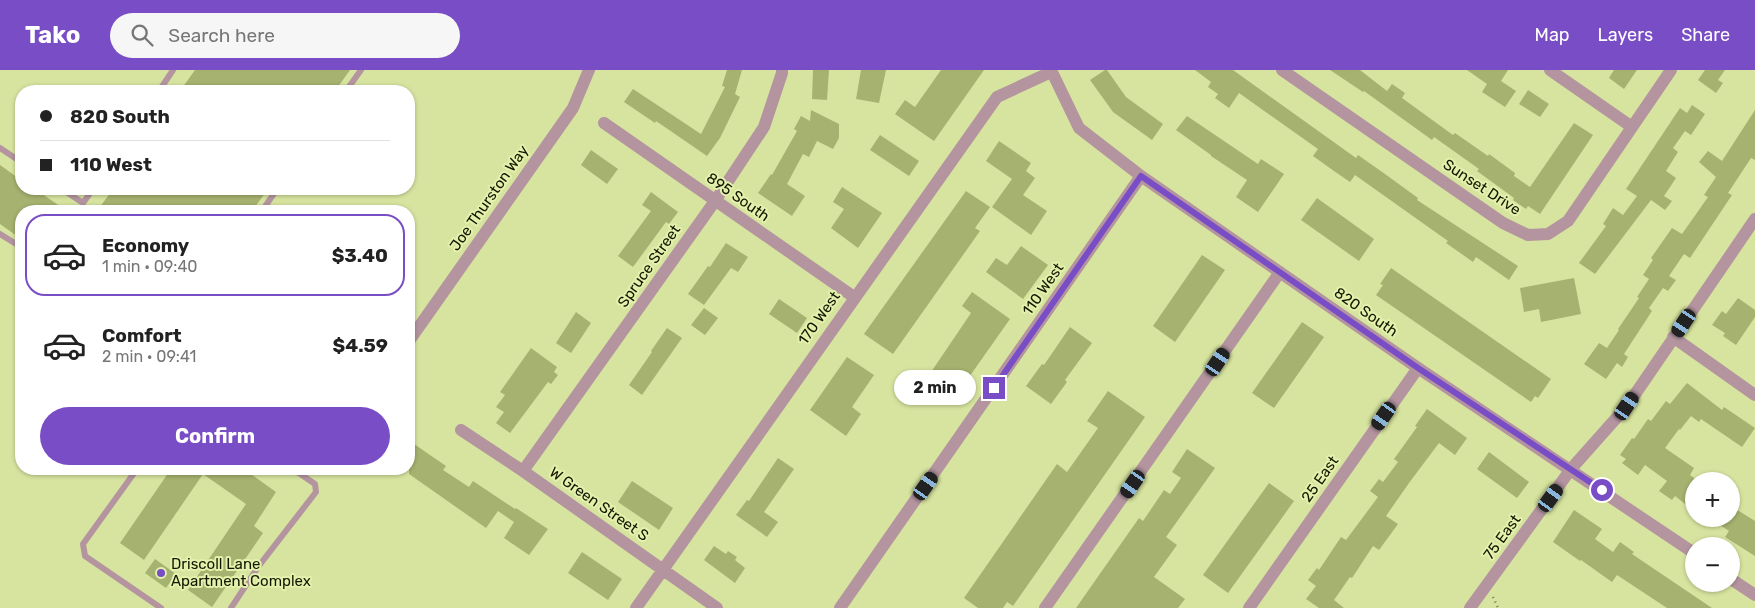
<!DOCTYPE html>
<html lang="en">
<head>
<meta charset="utf-8">
<style>
	:root { --surface:#fff; --page:#f6f6f6; --text:#222; --muted:#767676; --line:#e0e0e0; --accent:#794dc5 }
	body { margin:0; font-family:Rubik,sans-serif; background:var(--page); color:var(--text); height:100vh; display:flex; flex-direction:column; font-size:19px; white-space:nowrap }
	* { box-sizing:border-box; margin:0 }
	p { font-size:16px; color:var(--muted) }
	.icon { flex:none; width:28px; height:28px; fill:none; stroke:currentColor; stroke-width:2; stroke-linecap:round; stroke-linejoin:round }
	.map { position:relative; flex:1; overflow:hidden }
	.side { position:absolute; left:15px; top:135px; width:400px; height:270px; display:flex; flex-direction:column; background:var(--surface); border-radius:20px; box-shadow:0 1px 4px #0004 }
	.side>* { flex:none }
	.banner { position:absolute; left:15px; top:15px; width:400px; height:110px; border-radius:20px; box-shadow:0 1px 4px #0004; display:grid; align-content:center; height:110px; padding:0 25px; background:var(--surface) }
	.controls { position:absolute; left:1685px; top:402px; display:grid; gap:10px }
	.controls a { display:grid; place-items:center; width:55px; height:55px; border-radius:50%; background:var(--surface); box-shadow:0 1px 4px #0004; font-size:25px }
	.end { position:absolute; width:22px; height:22px; margin:-11px; border:6px solid #794dc5; background:#fff; box-shadow:0 0 0 2px #fff }
	.from { border-radius:50% }
	.bubble { position:absolute; height:35px; border-radius:18px; background:var(--surface); box-shadow:0 1px 4px #0004; font-size:16px; font-weight:700; line-height:35px; text-align:center }
	.car { position:absolute; width:15px; height:30px; margin:-15px -8px; border-radius:6px; box-shadow:0 0 4px 1px #0007; background:linear-gradient(#222 24%,#8ab4d8 0 40%,#222 0 76%,#8ab4d8 0 86%,#222 0) }
	.banner b { display:flex; align-items:center; gap:18px; height:48px; font-size:19px }
	.banner b+b { border-top:1px solid var(--line) }
	.banner i { width:12px; height:12px; background:var(--text) }
	ul { padding:9px 0 0; list-style:none }
	li { display:flex; align-items:center; gap:15px; height:82px; margin:0 10px 8px; padding:0 15px; border:2px solid transparent; border-radius:20px }
	li div { flex:1 }
	li b { display:block; font-size:19px }
	li em { font-style:normal; font-weight:700 }
	li.active { border-color:var(--accent) }
	li>.icon { width:45px; height:45px; stroke-width:1.5 }
	.primary-button { display:flex; gap:10px; margin-top:auto; padding:10px 25px }
	.primary-button a { flex:1; height:58px; border-radius:30px; background:var(--accent); color:#fff; font-size:20px; font-weight:700; line-height:58px; text-align:center }
	header { display:flex; align-items:center; gap:30px; box-sizing:border-box; height:70px; padding:0 25px; background:var(--accent); color:#fff }
	header strong { font-size:24px }
	nav { display:flex; gap:28px; margin-inline-start:auto; font-size:18px }
	.search { width:350px; height:45px; background:var(--page); display:flex; align-items:center; gap:12px; box-sizing:border-box; padding:0 18px; border-radius:28px; color:var(--muted); font-size:19px }
	.map>svg:first-child { display:block }
	.building { fill:#a6b26f }
	.lines { fill:none; stroke-linecap:round; stroke-linejoin:round }
	.path { stroke:#777f51; stroke-width:2.5; stroke-dasharray:1 4; stroke-linecap:butt }
	.service { stroke:#b4959f; stroke-width:6 }
	.minor { stroke:#b4959f; stroke-width:12 }
	.route { stroke:#794dc5; stroke-width:6 }
	.poi-dot { fill:#794dc5; stroke:#e4f1ac; stroke-width:2 }
	.labels { text-anchor:middle; dominant-baseline:central; stroke-width:4; stroke-linejoin:round; paint-order:stroke }
	.street-label { font-size:15px; fill:#131600; stroke:#e4f1ac }
	.poi-label { font-size:15px; fill:#131600; stroke:#e4f1ac; text-anchor:start }
</style>
</head>
<body>
<header>
<strong>Tako</strong>
<div class="search"><svg class="icon" aria-label="search" viewBox="0 0 24 24"><circle cx="10" cy="10" r="6"/><path d="M15 15l6 6"/></svg>Search here</div>
<nav><a>Map</a><a>Layers</a><a>Share</a></nav>
</header>
<div class="map">
<svg width="1755" height="538" viewBox="0 0 1755 538">
	<rect width="100%" height="100%" fill="#d7e49f"/>
	<path class="building" d="M195,0H350L335,21H180Z
		M727,0H742L735,24L740,27L720,68L707,86L656,51L655,53L624,32L633,19L701,64L725,17L722,16Z
		M813,0H829L827,30L812,29Z
		M861,0H886L879,33L856,29Z
		M941,0H984L934,71L895,44L905,30L915,37Z
		M1105,0H1107L1126,27L1163,54L1152,70L1113,42L1090,10Z
		M1195,0H1233L1356,88L1358,85L1385,104L1418,128L1417,130L1518,196L1509,210L1476,187L1473,192L1446,173L1448,171L1355,105L1350,112L1334,101L1313,86L1318,79L1239,23L1229,38L1215,28L1218,24L1208,17L1211,12Z
		M1330,0H1360L1387,21L1392,14L1405,23L1402,28L1453,65L1455,63L1488,86L1489,84L1515,103L1514,106L1530,117L1574,53L1593,65L1540,144L1528,136L1526,139L1513,130L1514,128L1477,101L1479,99L1434,67L1432,70L1364,21L1363,22Z
		M1467,0H1508L1501,11L1516,21L1505,37L1482,22L1487,14Z
		M1614,0H1637L1624,19L1609,8Z
		M1705,0H1725L1718,10L1723,13L1716,23L1698,10Z
		M1528,20L1549,34L1540,47L1519,34Z
		M1692,35L1705,44L1691,65L1685,61L1673,78L1678,82L1666,101L1676,108L1664,126L1672,131L1665,140L1651,130L1595,204L1579,193L1606,156L1603,154L1613,138L1623,145L1637,126L1626,119L1680,38L1687,43Z
		M811,40L839,54V68L833,79L817,71L809,87L803,84L787,114L805,126L792,146L758,123L771,104L772,105L797,61L794,59L801,46L810,51Z
		M1755,40V90L1751,88L1728,123L1732,125L1690,188L1684,184L1669,206L1676,210L1668,221L1663,218L1649,238L1652,241L1624,284L1628,287L1622,297L1617,293L1606,309L1584,294L1599,273L1607,278L1619,260L1618,259L1639,228L1637,227L1649,209L1643,205L1653,190L1651,188L1672,158L1682,164L1708,127L1704,125L1716,107L1699,92L1708,81L1722,91Z
		M1187,46L1258,94L1261,89L1284,104L1258,142L1236,127L1247,110L1211,86V85L1176,60Z
		M880,65L919,91L909,106L870,80Z
		M999,71L1031,93L1026,101L1035,108L1023,125L1047,141L1031,165L992,137L1012,109L986,91Z
		M591,80L618,99L607,114L581,95Z
		M0,95L21,110V119H35L67,141H21V169L0,154Z
		M842,117L882,143L858,178L831,158L844,139L833,132Z
		M113,119H268L252,141H97Z
		M966,121L990,137L975,158L980,161L893,284L864,264Z
		M651,122L678,142L669,154L666,152L633,197L618,186L651,141L642,135Z
		M1317,128L1374,169L1359,191L1301,150Z
		M726,173L748,187L738,202L731,198L704,235L688,224L708,196L710,197Z
		M1021,176L1048,195L1023,229L986,202L996,188L1007,195Z
		M1202,185L1225,200L1175,272L1153,256Z
		M1391,198L1551,309L1538,328L1535,326L1531,332L1376,225L1383,215L1380,214Z
		M1574,208L1581,244L1541,252L1539,239L1524,242L1520,218Z
		M972,222L1010,249L955,327L927,308L971,243L962,236Z
		M1738,228L1755,240V247L1736,275L1723,266L1725,263L1712,255L1722,241L1726,244Z
		M779,229L807,248L797,263L769,244Z
		M704,238L718,248L705,265L691,255Z
		M576,242L591,253L571,283L556,273Z
		M1302,252L1324,267L1274,338L1252,323Z
		M1070,257L1092,273L1065,310L1067,312L1051,334L1026,316L1042,294L1044,295Z
		M667,258L682,268L642,325L629,315L652,282L651,281Z
		M531,278L557,297L554,302L558,305L551,314L548,312L510,363L496,353L504,342L496,337L505,325L500,322Z
		M847,287L874,305L852,337L861,344L846,366L810,340Z
		M1687,313L1722,340L1724,337L1755,358L1742,377L1701,349L1699,352L1691,346L1680,360L1679,359L1665,378L1694,398L1690,405L1694,408V441L1675,426L1672,430L1659,421L1667,411L1645,395L1638,405L1622,393L1626,389L1620,385L1632,368L1634,369L1648,349L1651,351L1666,331L1670,334Z
		M1108,321L1145,347L1013,536L1007,532L1003,538H978L964,528L1057,394L1067,402L1098,358L1087,351Z
		M1427,339L1467,368L1455,385L1439,373L1409,413L1386,446L1398,454L1379,480L1373,476L1352,508L1350,507L1334,530L1344,538H1319L1306,529L1316,516L1308,510L1317,498L1319,500L1341,467L1346,470L1378,427L1370,421L1379,409L1383,412L1398,392L1394,389L1417,357L1415,356Z
		M414,374L446,396L443,400L469,417L473,411L515,439L516,438L548,459L529,485L504,468L514,452L498,441L486,458L409,404V382Z
		M1187,379L1215,398L1166,467L1177,475L1154,507L1185,529L1178,538H1076L1139,448L1143,451L1164,420L1170,424L1181,408L1172,402Z
		M1489,382L1529,412L1517,428L1477,399Z
		M778,388L794,399L764,442L778,452L767,467L736,445L747,430L749,431Z
		M171,399H244L276,422L254,456L263,463L212,537L188,520L246,434L203,404L144,490L120,473Z
		M632,411L673,438L659,460L618,432Z
		M1269,413L1294,431L1228,523L1203,505Z
		M1731,436L1755,451V486L1725,467L1729,461L1711,449H1731Z
		M1574,440L1602,459L1595,469L1613,482L1620,472L1634,482L1632,484L1712,538H1667L1617,505L1612,512L1581,490L1580,491L1553,472Z
		M714,476L726,484L728,481L737,487L735,490L745,498L735,513L704,490Z
		M582,482L622,509L608,530L568,503Z
		M155,489L176,504L166,518L145,503Z"/>
	<g class="lines">
		<path class="path" d="M1493,527L1498,538"/>
		<path class="service" d="M159,21L173,0
			M346,21L361,0
			M0,78L21,92
			M62,119L83,133L93,119
			M262,141L277,119
			M0,164L21,177
			M137,399L83,474L85,486L161,538
			M231,538L258,497L316,422L315,414L293,399"/>
		<path class="minor" d="M1051,0L1079,58L1141,106L1418,298L1694,483
			M1282,0L1503,153L1528,165L1548,164L1568,151L1671,0
			M1550,0L1632,57
			M604,53L854,227
			M1673,267L1755,325
			M409,271L573,38L589,0
			M461,360L523,401L717,538
			M523,401L715,131L764,57L782,3V0
			M1731,509L1755,525
			M636,538L997,27L1051,2
			M840,538L1141,106
			M1045,538L1280,202
			M1249,538L1418,298
			M1470,538L1571,399L1627,336L1755,149"/>
	</g>
	<g class="lines">
		<path class="route" d="M994,318L1141,106L1418,298L1602,420"/>
	</g>
	<circle class="poi-dot" cx="161" cy="503" r="5"/>
	<g class="labels">
		<g class="street-label">
			<text transform="translate(1482 117) rotate(33)">Sunset Drive</text>
			<text transform="translate(738 127) rotate(35)">895 South</text>
			<text transform="translate(489 128) rotate(-55)">Joe Thurston Way</text>
			<text transform="translate(649 196) rotate(-55)">Spruce Street</text>
			<text transform="translate(1043 219) rotate(-55)">110 West</text>
			<text transform="translate(1366 242) rotate(35)">820 South</text>
			<text transform="translate(819 248) rotate(-55)">170 West</text>
			<text transform="translate(1320 409) rotate(-55)">25 East</text>
			<text transform="translate(599 434) rotate(35)">W Green Street S</text>
			<text transform="translate(1502 467) rotate(-54)">75 East</text>
		</g>
		<g class="poi-label">
			<text x="171" y="494">Driscoll Lane<tspan x="171" dy="17">Apartment Complex</tspan></text>
		</g>
	</g>
</svg>
<div class="controls">
<a>+</a>
<a>−</a>
</div>
<i class="end from" style="left:1602px;top:420px"></i>
<i class="end" style="left:994px;top:318px"></i>
<div class="bubble" style="left:894px;top:300px;width:82px">2 min</div>
<i class="car" style="left:1684px;top:253px;rotate:214deg"></i>
<i class="car" style="left:1218px;top:292px;rotate:34deg"></i>
<i class="car" style="left:1627px;top:336px;rotate:34deg"></i>
<i class="car" style="left:1384px;top:346px;rotate:215deg"></i>
<i class="car" style="left:1133px;top:414px;rotate:215deg"></i>
<i class="car" style="left:926px;top:416px;rotate:35deg"></i>
<i class="car" style="left:1551px;top:428px;rotate:36deg"></i>
<div class="banner">
<b><i class="from"></i>820 South</b>
<b><i></i>110 West</b>
</div>
<section class="side">
<ul>
<li class="active"><svg class="icon" aria-label="car" viewBox="0 0 24 24"><path d="M5 17H2v-5l4-1 3-4h7l3 4 3 1v5h-3M9 17h6M6 11h13"/><circle cx="7" cy="17" r="2"/><circle cx="17" cy="17" r="2"/></svg><div><b>Economy</b><p>1 min · 09:40</p></div><em>$3.40</em></li>
<li><svg class="icon" aria-label="car" viewBox="0 0 24 24"><path d="M5 17H2v-5l4-1 3-4h7l3 4 3 1v5h-3M9 17h6M6 11h13"/><circle cx="7" cy="17" r="2"/><circle cx="17" cy="17" r="2"/></svg><div><b>Comfort</b><p>2 min · 09:41</p></div><em>$4.59</em></li>
</ul>
<div class="primary-button"><a>Confirm</a></div>
</section>
</div>
</body>
</html>
